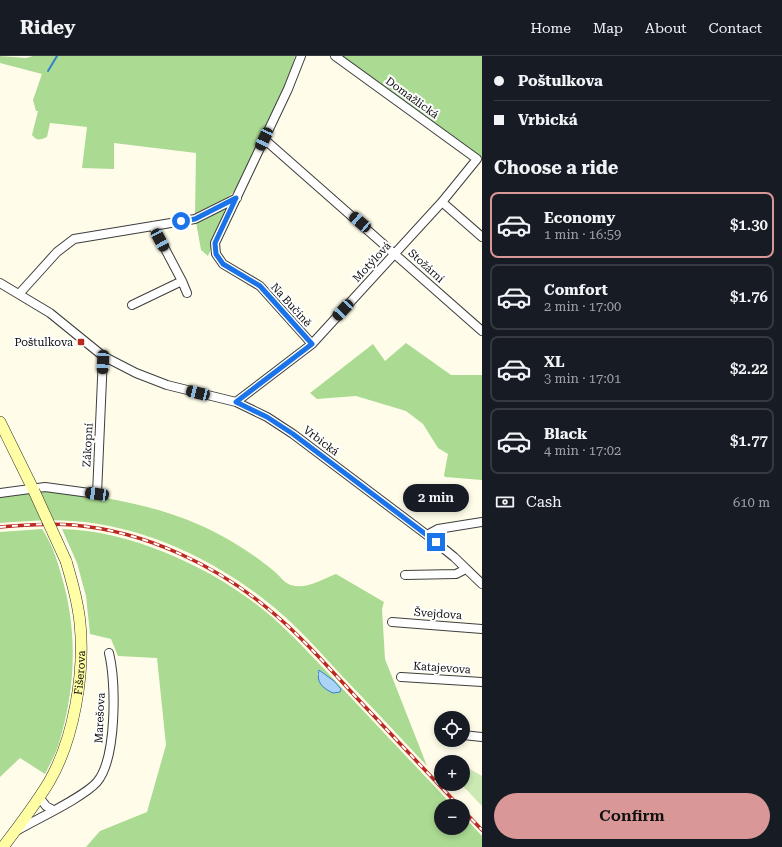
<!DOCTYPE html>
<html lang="en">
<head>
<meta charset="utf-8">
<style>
	:root { --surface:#171b24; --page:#242831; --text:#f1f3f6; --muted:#9ea1a6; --line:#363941; --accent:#d99897 }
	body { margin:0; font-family:"Roboto Serif",serif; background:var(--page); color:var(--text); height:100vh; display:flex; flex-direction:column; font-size:15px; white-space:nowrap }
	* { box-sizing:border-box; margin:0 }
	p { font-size:13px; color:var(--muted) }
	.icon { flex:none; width:22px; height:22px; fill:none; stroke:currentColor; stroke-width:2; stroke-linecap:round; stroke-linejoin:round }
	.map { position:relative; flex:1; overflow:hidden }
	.panel { display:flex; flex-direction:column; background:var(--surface); width:300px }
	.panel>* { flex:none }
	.top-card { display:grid; align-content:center; height:88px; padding:0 12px; background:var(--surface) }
	.tools { position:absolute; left:434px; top:655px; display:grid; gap:8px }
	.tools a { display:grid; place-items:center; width:36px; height:36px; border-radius:50%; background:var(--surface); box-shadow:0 2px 6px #0003; font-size:20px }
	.end { position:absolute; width:18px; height:18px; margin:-9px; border:5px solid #1a73e8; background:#fff; box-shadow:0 0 0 2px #fff }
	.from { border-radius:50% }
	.bubble { position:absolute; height:28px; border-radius:14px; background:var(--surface); box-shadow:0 2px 6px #0003; font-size:13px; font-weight:600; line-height:28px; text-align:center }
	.car { position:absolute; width:12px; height:24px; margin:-12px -6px; border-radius:5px; box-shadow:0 0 3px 1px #0007; background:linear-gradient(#222 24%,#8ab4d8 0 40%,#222 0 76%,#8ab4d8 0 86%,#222 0) }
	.top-card b { display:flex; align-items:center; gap:14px; height:38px; font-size:15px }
	.top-card b+b { border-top:1px solid var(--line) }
	.top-card i { width:10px; height:10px; background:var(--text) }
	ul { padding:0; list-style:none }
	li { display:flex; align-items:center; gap:12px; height:66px; margin:0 8px 6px; padding:0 4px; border:2px solid var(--line); border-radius:8px }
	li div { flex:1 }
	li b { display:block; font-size:15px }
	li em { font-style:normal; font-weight:600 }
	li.active { border-color:var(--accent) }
	li>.icon { width:36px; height:36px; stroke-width:1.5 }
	h2 { padding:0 12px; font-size:18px; line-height:48px }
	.pay { display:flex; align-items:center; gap:10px; height:44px; padding:0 12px; font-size:15px }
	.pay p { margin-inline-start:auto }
	.button { display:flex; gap:8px; margin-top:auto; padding:8px 12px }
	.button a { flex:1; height:46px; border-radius:24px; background:var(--accent); color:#111; font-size:16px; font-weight:600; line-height:46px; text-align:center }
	header { display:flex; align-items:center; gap:24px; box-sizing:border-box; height:56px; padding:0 20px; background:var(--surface); border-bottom:1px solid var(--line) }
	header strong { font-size:19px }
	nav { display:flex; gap:22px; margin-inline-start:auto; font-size:14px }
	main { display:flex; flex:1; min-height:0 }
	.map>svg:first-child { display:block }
	.green { fill:#cae9b3 }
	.forest { fill:#abda92; fill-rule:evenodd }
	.water { fill:#add4f7; stroke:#3381cf }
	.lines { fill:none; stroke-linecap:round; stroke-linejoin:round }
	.stream { stroke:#3381cf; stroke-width:2 }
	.street-casing { stroke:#3e3e3e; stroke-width:10 }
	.secondary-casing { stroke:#2d2d2d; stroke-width:12 }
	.street { stroke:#fff; stroke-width:8 }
	.secondary { stroke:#fffea4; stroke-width:11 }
	.rail-casing { stroke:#bc2922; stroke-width:3.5 }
	.rail { stroke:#fff; stroke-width:2; stroke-dasharray:6; stroke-linecap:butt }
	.secondary-bridge-casing { stroke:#2d2d2d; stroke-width:12; stroke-linecap:butt }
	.secondary-bridge { stroke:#fffea4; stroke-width:11 }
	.route { stroke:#1a73e8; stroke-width:5 }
	.poi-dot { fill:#bc2922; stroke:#fff; stroke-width:1.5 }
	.labels { text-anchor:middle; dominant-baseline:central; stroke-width:4; stroke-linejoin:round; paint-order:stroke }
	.street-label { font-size:11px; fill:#0b0b0b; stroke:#fff }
	.poi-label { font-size:11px; fill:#0b0b0b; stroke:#fff; text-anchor:end }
</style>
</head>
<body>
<header>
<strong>Ridey</strong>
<nav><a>Home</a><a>Map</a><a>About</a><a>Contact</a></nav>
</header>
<main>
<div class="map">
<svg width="482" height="791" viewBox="0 0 482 791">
	<rect width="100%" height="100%" fill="#fffde9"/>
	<path class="green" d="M463,709L482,720V750L461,728H463Z"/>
	<path class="forest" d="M0,0L26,2L33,0H295L287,28L245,119L236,134L228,141L195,158L196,97L114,87V113L82,112L87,71L50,67L47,81C40,84 37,85 32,79L38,55H36L33,44L42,18L0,7Z
		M339,0H482V101Z
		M222,152L227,158L208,200L201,194L196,166Z
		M406,287L451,319H482V424L445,421L444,419L448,398L438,392L423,368L406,355L356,340L317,343L310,337L373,288L385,305Z
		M45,433C106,441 168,450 222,480C240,490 259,502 275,516C280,520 284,527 291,529C306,534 322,523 336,518L384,546L382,553L385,603L427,710C399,680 371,650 342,620C321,597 300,573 276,553C220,506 146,470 73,465C49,463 24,465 0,467V439Z
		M42,473C51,486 57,503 61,518C78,574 76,631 59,687C56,697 50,708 45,718L20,702L0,721V476Z
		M62,473C135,475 217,514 271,560C301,587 328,617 356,647C388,681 421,716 453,750H441V772H463V760L482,780V791H86L100,775L147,756L166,689L157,602L118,600L111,583L90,578L86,540L77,507ZM319,614L334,625L341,633L317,619Z"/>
	<path class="water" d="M319,614L334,625L341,633L340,636L333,637C322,632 316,626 319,614Z"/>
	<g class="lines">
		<path class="stream" d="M48,15L57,0"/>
		<g class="street-casing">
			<path id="street" d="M301,0L288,33L215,187L216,198L223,208L260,230L312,288
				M264,83L482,275
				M442,146L482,181
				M182,225L187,237
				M0,227L50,257L103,300L136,317L167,329L236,346L267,361L293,378L427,479L454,501L482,528
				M19,238L57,196L74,183L195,163L237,142
				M132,249L182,225L153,170
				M236,346L312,288L442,146L477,103L335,0
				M0,437L45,431L97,438L103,300
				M427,479L438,473L482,466
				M405,519L456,518L466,513
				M392,566L482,573
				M401,621L482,626
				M463,679L482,681
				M39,741L46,750L53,754
				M18,774C37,763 84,741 97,726C117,702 116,626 109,597"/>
		</g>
		<g class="secondary-casing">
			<g id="secondary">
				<path d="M0,366L34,435"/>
				<path id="s1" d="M3,791C19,770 35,749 49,726C74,683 85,617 80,567C78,546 72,525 66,505"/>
			</g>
		</g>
		<use href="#street" class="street"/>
		<use href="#secondary" class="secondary"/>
		<g class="rail-casing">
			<path id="rail" d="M0,471C24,469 49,467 73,469C145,475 218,510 272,556C302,581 328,611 355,640C390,677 424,713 459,750
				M463,754L482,774"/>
		</g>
		<use href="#rail" class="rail"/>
		<g class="secondary-bridge-casing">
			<path id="secondary-bridge" d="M34,435L66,505"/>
		</g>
		<use href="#secondary-bridge" class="secondary-bridge"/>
	</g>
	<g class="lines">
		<path class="route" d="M181,165L195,163L236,142L215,187L216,198L223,208L260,230L312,288L236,346L267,361L293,378L436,486"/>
	</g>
	<rect class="poi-dot" x="77" y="282" width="8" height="8" rx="2"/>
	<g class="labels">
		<g class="street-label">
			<text transform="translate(412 42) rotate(36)">Domažlická</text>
			<text transform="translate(372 206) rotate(-47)">Motýlová</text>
			<text transform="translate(426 210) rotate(42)">Stožární</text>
			<text transform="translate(291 249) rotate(48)">Na Bučině</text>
			<text transform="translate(321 385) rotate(37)">Vrbická</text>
			<text transform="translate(88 389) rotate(-87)">Zákopní</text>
			<text transform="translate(438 558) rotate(4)">Švejdova</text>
			<text transform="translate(442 612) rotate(4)">Katajevova</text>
			<text stroke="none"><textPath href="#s1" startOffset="194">Fišerova</textPath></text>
			<text transform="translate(100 662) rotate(-87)">Marešova</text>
		</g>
		<g class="poi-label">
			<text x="73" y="286">Poštulkova</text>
		</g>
	</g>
</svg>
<div class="tools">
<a><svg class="icon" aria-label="locate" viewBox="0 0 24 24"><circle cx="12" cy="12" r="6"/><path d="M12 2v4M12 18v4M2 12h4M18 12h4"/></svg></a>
<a>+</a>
<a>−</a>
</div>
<i class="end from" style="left:181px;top:165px"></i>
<i class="end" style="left:436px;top:486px"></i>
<div class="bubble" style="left:403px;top:428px;width:66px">2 min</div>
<i class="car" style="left:264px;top:83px;rotate:205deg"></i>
<i class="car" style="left:360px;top:166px;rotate:311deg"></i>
<i class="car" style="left:160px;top:184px;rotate:152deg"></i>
<i class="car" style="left:343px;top:254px;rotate:223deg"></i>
<i class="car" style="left:103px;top:306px;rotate:183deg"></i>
<i class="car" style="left:198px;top:337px;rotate:284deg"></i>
<i class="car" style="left:97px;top:438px;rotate:278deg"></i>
</div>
<section class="panel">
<div class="top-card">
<b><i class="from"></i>Poštulkova</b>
<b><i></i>Vrbická</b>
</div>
<h2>Choose a ride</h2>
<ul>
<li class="active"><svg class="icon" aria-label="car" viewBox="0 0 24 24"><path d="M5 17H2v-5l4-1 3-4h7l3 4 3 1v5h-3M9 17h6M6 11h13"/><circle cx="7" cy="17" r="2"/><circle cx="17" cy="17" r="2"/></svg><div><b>Economy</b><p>1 min · 16:59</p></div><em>$1.30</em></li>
<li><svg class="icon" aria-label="car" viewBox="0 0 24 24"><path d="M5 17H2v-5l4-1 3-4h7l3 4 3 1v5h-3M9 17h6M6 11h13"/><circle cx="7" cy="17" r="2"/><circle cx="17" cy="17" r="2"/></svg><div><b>Comfort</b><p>2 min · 17:00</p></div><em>$1.76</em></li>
<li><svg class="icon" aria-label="car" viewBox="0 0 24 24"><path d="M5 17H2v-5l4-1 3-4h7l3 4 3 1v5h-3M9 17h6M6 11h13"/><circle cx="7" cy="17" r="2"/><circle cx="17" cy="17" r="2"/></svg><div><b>XL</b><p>3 min · 17:01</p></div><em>$2.22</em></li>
<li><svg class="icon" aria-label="car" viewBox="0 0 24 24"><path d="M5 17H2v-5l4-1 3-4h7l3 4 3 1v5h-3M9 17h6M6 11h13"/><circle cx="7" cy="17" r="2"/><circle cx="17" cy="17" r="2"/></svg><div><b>Black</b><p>4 min · 17:02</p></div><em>$1.77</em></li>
</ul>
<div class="pay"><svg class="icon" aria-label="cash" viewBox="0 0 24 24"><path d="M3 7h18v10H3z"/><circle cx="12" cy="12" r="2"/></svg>Cash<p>610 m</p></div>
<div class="button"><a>Confirm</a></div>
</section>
</main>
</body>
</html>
